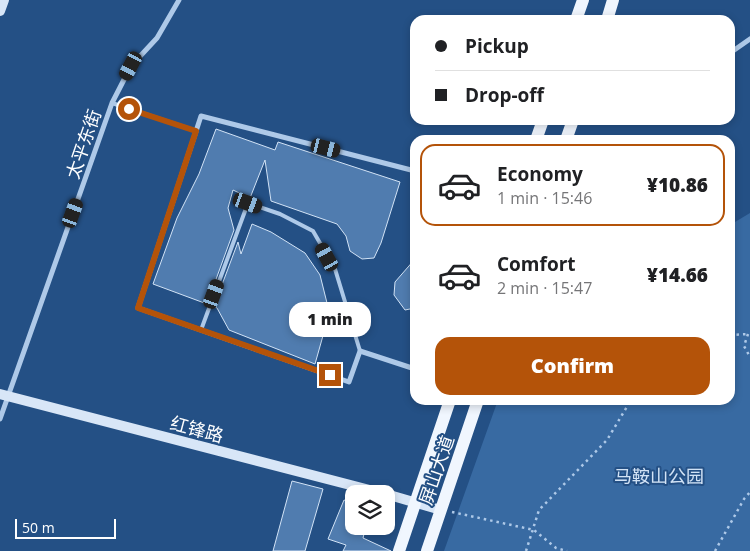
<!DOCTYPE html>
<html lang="en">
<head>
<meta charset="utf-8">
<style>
	:root { --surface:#fff; --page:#f2f2f2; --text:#202124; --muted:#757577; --line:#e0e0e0; --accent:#b45309 }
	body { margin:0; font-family:"Open Sans","Noto Sans SC",sans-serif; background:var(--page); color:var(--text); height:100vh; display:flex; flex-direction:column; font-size:19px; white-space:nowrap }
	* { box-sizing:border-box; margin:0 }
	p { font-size:16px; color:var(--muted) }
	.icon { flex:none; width:28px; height:28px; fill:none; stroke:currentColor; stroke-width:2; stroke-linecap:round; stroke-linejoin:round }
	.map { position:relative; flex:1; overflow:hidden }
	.details { position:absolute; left:410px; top:135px; width:325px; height:270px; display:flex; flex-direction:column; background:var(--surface); border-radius:15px; box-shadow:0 2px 8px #0003 }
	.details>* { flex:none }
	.hud { position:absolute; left:410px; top:15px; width:325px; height:110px; border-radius:15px; box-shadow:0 2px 8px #0003; display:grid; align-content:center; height:110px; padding:0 25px; background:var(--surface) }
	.buttons { position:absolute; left:345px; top:485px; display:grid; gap:10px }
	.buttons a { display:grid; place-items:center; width:50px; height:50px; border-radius:10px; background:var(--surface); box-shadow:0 2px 8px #0003; font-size:25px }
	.scale { position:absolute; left:15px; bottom:12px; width:101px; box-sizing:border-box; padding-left:5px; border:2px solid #fff; border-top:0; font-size:14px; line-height:18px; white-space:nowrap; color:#fff; -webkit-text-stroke:4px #245085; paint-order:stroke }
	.end { position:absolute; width:22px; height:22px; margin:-11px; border:6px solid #b45309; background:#fff; box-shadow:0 0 0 2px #fff }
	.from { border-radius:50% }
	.bubble { position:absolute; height:35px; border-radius:15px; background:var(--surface); box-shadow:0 2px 8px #0003; font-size:16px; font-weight:800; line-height:35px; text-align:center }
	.car { position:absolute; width:15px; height:30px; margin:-15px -8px; border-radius:6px; box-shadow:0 0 4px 1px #0007; background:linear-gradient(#222 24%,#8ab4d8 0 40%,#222 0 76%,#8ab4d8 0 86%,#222 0) }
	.hud b { display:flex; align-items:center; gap:18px; height:48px; font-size:19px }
	.hud b+b { border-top:1px solid var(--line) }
	.hud i { width:12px; height:12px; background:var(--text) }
	ul { padding:9px 0 0; list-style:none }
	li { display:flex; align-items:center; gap:15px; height:82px; margin:0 10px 8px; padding:0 15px; border:2px solid transparent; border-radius:15px }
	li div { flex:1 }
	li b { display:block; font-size:19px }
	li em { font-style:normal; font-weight:800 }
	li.active { border-color:var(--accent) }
	li>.icon { width:45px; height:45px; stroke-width:1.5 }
	.primary-button { display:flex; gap:10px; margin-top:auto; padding:10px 25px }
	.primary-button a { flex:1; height:58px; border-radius:15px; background:var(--accent); color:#fff; font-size:20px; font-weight:800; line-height:58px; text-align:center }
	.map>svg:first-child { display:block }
	.green { fill:#386aa2 }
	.building { fill:#507caf; stroke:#d2e3f6 }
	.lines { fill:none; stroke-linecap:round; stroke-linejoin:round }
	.path { stroke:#aec9e8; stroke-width:2.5; stroke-dasharray:2.5 4; stroke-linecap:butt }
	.lane { stroke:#aec9e8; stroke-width:4 }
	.street { stroke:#aec9e8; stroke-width:5 }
	.secondary { stroke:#d8e6f7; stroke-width:10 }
	.primary { stroke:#f0f6fe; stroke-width:12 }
	.route { stroke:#b45309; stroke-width:6 }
	.labels { text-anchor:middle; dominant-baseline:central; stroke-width:4; stroke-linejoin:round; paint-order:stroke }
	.street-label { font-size:18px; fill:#fff; stroke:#245085 }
	.park-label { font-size:18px; fill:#d2e3f6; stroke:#245085 }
</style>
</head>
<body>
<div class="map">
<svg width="750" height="551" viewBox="0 0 750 551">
	<rect width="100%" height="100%" fill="#245085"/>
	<path class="green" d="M750,213V551H444L498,400H730V225Z"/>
	<path class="building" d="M216,129L275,150L278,142L400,182L381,243L374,258L362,259L350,251L346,236L337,224L271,201L265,160L250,198L233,190L228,208L234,230L207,304L153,284L177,218L199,174Z
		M252,224L271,232L305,253L320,275L327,303L326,325L315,364L229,330L217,308L214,306L238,242L241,254Z
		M415,259V308L405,310L394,295L395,282Z
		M292,481L323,489L305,551H273Z
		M344,500L354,503V526H366L363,538L391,551H343L346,545L328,539Z"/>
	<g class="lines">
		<path class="path" d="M748,334L744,346L750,357
			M730,335L749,334
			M452,512L534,530L556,548L567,551
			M526,551L539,510L607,440L631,400
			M715,551L744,499L750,492"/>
		<path class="lane" d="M112,103L196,131
			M201,330L248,203L280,214L313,231L335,269L360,351"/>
		<path class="street" d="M730,53L750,39
			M415,171L201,116L138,308L349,382L360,351L415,369
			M0,419L112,103L131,66L157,38L179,0"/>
		<path class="secondary" d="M0,11L4,0
			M0,394L385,494
			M386,494L441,510"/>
		<path class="primary" d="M576,20L583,0
			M607,20L613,0
			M536,140L543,120
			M566,140L573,120
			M399,551L450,400
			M427,551L478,400"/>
	</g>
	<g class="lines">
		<path class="route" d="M129,109L196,131L138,308L330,375"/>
	</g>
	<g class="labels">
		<g class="street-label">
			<text transform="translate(83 144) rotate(-71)">太平东街</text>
			<text transform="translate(197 429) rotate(15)">红锋路</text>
			<text transform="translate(436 470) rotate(-71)">屏山大道</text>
		</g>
		<g class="park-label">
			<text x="659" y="476">马鞍山公园</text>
		</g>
	</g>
</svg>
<div class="buttons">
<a><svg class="icon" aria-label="layers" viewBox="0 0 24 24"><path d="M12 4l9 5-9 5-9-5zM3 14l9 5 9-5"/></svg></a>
</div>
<div class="scale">50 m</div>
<i class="end from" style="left:129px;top:109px"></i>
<i class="end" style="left:330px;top:375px"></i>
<div class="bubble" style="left:289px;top:302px;width:82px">1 min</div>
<i class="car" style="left:131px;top:66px;rotate:208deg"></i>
<i class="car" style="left:326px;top:148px;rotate:104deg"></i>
<i class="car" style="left:248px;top:203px;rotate:110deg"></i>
<i class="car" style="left:73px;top:213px;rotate:20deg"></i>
<i class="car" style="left:327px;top:257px;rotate:331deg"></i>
<i class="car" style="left:214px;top:294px;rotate:20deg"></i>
<div class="hud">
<b><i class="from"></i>Pickup</b>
<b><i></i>Drop-off</b>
</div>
<section class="details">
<ul>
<li class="active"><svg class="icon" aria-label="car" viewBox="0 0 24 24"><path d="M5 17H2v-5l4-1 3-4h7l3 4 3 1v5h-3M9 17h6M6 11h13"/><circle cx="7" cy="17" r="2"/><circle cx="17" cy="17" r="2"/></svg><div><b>Economy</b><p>1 min · 15:46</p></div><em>¥10.86</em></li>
<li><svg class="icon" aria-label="car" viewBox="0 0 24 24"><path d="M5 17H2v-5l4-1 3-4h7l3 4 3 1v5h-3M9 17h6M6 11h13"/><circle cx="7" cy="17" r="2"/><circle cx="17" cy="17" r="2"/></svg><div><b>Comfort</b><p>2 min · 15:47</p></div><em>¥14.66</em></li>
</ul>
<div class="primary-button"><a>Confirm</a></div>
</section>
</div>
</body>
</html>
